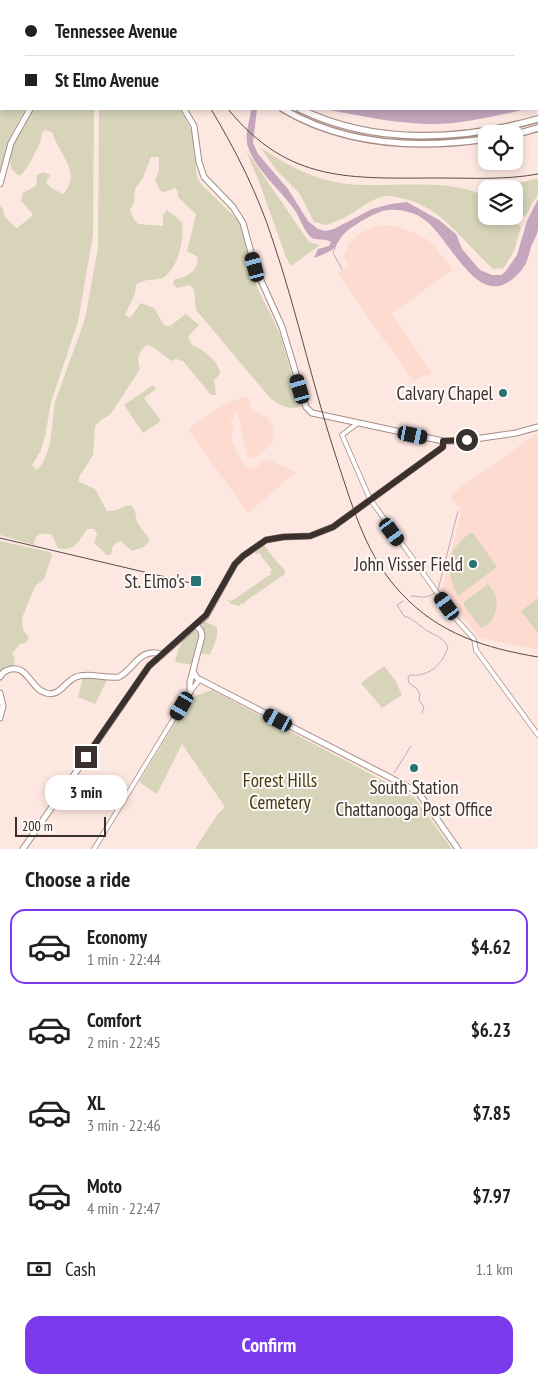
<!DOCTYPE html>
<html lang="en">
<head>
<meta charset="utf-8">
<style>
	:root { --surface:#fff; --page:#f2f2f2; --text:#202124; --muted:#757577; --line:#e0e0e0; --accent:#7c3aed }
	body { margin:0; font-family:"PT Sans Narrow",sans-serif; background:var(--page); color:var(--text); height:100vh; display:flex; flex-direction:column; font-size:19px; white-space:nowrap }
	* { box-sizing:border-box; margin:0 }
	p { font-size:16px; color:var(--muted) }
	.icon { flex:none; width:28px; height:28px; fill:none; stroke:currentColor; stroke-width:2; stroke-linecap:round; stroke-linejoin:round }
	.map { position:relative; height:849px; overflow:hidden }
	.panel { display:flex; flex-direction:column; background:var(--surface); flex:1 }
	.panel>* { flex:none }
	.banner { position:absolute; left:0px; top:0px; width:539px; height:110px; box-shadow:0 2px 8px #0003; display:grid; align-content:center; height:110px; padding:0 25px; background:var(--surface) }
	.controls { position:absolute; left:478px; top:125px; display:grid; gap:10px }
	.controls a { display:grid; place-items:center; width:45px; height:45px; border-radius:10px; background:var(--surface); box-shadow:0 2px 8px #0003; font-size:25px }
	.scale { position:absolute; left:15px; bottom:12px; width:91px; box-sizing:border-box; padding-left:5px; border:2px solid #3a302d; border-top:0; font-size:14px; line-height:18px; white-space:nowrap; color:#3a302d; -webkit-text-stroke:4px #fef9f7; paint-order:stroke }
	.end { position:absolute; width:22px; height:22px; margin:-11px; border:6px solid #3a302d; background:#fff; box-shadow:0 0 0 2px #fff }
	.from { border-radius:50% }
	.bubble { position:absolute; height:35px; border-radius:15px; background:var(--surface); box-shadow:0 2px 8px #0003; font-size:16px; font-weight:700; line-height:35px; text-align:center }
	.car { position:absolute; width:15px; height:30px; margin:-15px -8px; border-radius:6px; box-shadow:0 0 4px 1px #0007; background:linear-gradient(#222 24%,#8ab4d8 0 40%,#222 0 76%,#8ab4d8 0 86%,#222 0) }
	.banner b { display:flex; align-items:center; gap:18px; height:48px; font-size:19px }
	.banner b+b { border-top:1px solid var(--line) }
	.banner i { width:12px; height:12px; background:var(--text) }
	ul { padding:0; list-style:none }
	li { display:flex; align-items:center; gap:15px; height:75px; margin:0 10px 8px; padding:0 15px; border:2px solid transparent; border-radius:15px }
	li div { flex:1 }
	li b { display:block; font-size:19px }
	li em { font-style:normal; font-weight:700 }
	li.on { border-color:var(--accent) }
	li>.icon { width:45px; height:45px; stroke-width:1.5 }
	h2 { padding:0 25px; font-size:22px; line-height:60px }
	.pay { display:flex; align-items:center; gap:12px; height:55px; padding:0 25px; font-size:19px }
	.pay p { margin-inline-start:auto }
	.button { display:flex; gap:10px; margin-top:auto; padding:10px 25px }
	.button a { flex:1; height:58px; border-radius:15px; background:var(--accent); color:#fff; font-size:20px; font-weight:700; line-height:58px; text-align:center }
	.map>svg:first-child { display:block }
	.built { fill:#fddbd0 }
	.green { fill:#d7d4ba }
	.water { fill:#c5a6bd }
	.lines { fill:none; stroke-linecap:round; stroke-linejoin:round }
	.stream { stroke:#c5a6bd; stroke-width:1 }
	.minor-casing { stroke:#a68e86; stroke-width:5.5 }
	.major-casing { stroke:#a68e86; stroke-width:7 }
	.highway-casing { stroke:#a68e86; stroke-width:8 }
	.minor { stroke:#fff; stroke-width:4 }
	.major { stroke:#fff; stroke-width:5 }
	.highway { stroke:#fff; stroke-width:5.5 }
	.rail { stroke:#574c48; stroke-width:1 }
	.route { stroke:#3a302d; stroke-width:6 }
	.poi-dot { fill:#287271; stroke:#fef9f7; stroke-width:2 }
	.labels { text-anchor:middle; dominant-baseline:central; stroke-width:4; stroke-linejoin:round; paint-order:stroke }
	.poi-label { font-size:19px; fill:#3a302d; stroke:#fef9f7; text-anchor:end }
	.park-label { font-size:19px; fill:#413a0d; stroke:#fef9f7 }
</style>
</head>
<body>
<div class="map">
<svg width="538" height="849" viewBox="0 0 538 849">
	<rect width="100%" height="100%" fill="#fde8e1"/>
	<path class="built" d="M387,225L396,226L422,236L433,244L453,270L392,313L432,373L413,381L337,273L347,268L348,265L343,256L350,242L362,232L378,226Z
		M248,396L252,409L268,418L274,428L273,443L258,456L248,459L237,411L230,423L235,428L231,437L237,453L246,466L255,468L266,459L296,472L248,513L189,431L192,426L214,410L232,401Z
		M536,434L538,436V650L480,638L441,593L461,512L450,495Z"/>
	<path class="green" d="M0,0L16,1H1V109H25L9,139L0,172Z
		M34,109H94L93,235L78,322L51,402L45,437L40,452L32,465L37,470L42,464L47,453L50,443L55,402L85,319L98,248L99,109H180L192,132L197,177L201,184L238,220L242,227L248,253L247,254L257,287L280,334L301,406C291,411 279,405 271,399L196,310L194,290L190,285L177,288L173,284L174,280C188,276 197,273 198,257L187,251L196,214L178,197V191L175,188L165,192L160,191L155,180L159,170V157H151L143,178L135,189L134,202L130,210L133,218L138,224L163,226V215L167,210L182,222C185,237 178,271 162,278C151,281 145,278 136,285L135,293L125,315L130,318L141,303L154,308L164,325L170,326L186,314L199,325L188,337L192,345C203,349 220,362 220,374L214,380L216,395H211L183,361L176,359L171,361L152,346L146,345C138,353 137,357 140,369L110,415L101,420L95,426L93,455L79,477V482L95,489L107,511C116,512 121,506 131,505L135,511L137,522L150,540L144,547L132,551L120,541C113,544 112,547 111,555H107L94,543L97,534L94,529H87C78,542 75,552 58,548L52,535C42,532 35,533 34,545L0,535V206C4,209 3,212 5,216C8,221 13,224 17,228L32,216V213L21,201L23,193L36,186L37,175L43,172L50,175L46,182L51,188L63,194C83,174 58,152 52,132L44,130C40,135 42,140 39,145C34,155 27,171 19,176C16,173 12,170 11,167C6,150 26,123 34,109Z
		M260,147C285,164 310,178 340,183C379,190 455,175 486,198V216H509L521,227L514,251L504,268L493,269C464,243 441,205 400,198C396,197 392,196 388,196C372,197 361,209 347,216C341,220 333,222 326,225L314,222L300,194L277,171Z
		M246,150L309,242L320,245L291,266L286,257L261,187Z
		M534,179H538V194L525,217L514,208V189H487L480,185L519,183Z
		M153,385L156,389L144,398L161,421L143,433L124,405Z
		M470,533H473L497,567L458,596C445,569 445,552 470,533Z
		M0,541L50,552L52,556L44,579L35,586L22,618L23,630L29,638L26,643L20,644L12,654L15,658L13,666L5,668L0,673Z
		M264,545L278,563L285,570V574L247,600L244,604L241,603L240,606L231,604L227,600L228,599L230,601L235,599L271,574L270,572L272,570L259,553L256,554L255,553Z
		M488,584C491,588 495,593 496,598C499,609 492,626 481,628L464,606V602Z
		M538,598V633L521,611Z
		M204,621L217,627V637L210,655L200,653L204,634L202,626Z
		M196,631L199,634L192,665L175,662C178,648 182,637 196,631Z
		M384,666L395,680L402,695L382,708L361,683Z
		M83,677L106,679L107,680L95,704L78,697Z
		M212,690L414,797L452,849H195L217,815L225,807L182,744L157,794L139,782L190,698Z"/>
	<path class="water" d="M211,0H538V106V1Z
		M251,109H257L253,143L258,154L288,189L308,221L318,229L325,231L334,229L372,209L391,204L407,202L439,220L456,234L462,249L480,270L492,275H501L505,272L517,255L527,221L538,199C538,209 538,220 538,229C537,236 533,241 531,247C528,258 527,265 518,274C478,317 450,235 422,218C413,212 400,209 389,210C378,210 351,226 343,235C339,239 337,246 332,250C326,253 320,256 314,258L318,249L329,246L331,242C325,238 318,241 312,238C305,233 300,219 296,212C282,191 256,171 248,147C244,134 250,121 251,109Z
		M323,109H527C494,116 460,125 427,124C392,123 357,115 323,109Z"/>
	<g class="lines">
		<path class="stream" d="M336,245L333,253L342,269
			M438,590L458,511
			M411,596C420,596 426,600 434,593
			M403,601L397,605L404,616C413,619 415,622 422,627C431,635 442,635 448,647C443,664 429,677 410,675L408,678L409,683L416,688L420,694L419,700L424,707L422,713
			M394,773L411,746"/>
		<g class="minor-casing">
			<path id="minor" d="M358,423L342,435L370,499L456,619L474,639L476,650L538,735
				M94,849L190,692L200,679"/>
		</g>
		<g class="major-casing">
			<path id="major" d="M153,0V1
				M63,1V0
				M184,109L194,126L199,162L204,177L233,207L243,223L255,267L282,327L306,407L312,413L317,414L443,441H461L516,433L538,427
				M0,184L11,143L30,109
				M194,673L197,678L418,792L458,849
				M0,677C2,673 4,671 8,670C28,663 30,689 46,693C60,697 64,682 76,677C89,672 105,679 119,677C134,669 140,647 161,654
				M190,692V682L202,636L201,631L196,625
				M0,693L3,706L0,718
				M23,849L149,666L206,616L235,564L243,556L266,540L283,537L310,536L333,527L443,447V441"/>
		</g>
		<g class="highway-casing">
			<path id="highway" d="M190,0L191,1
				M200,0L201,1
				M283,109C344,145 417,149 486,139
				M300,109C374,145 460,141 538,119
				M514,135L538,128"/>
		</g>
		<use href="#minor" class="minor"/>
		<use href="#major" class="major"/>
		<use href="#highway" class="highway"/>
		<path class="rail" d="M175,0L176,1
			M211,109C236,151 258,194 273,241C298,315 314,392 339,466C354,511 367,557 401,593C439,634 485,648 538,657
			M228,109C289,184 351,178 439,178C472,178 506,180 538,174
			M0,538L195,584"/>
	</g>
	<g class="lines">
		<path class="route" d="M86,757L149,666L206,615L235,564L243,556L266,540L283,537L310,536L333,527L443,447V441L467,440"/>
	</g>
	<g class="poi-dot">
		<circle cx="503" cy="393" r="5"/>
		<circle cx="473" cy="564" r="5"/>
		<rect x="190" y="575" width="12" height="12" rx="2.5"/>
		<circle cx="414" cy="768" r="5"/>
	</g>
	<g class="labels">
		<g class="poi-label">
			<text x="493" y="393">Calvary Chapel</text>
			<text x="463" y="564">John Visser Field</text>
			<text x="185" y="581">St. Elmo's</text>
			<text x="414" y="787" text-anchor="middle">South Station<tspan x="414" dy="22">Chattanooga Post Office</tspan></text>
		</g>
		<g class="park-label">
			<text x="280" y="780">Forest Hills<tspan x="280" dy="22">Cemetery</tspan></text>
		</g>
	</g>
</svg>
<div class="controls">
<a><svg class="icon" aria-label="locate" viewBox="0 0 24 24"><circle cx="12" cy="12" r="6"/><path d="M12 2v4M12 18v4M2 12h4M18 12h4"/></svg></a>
<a><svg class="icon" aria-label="layers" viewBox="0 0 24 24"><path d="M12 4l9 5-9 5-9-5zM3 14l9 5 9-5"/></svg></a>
</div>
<div class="scale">200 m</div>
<i class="end from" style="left:467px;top:440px"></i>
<i class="end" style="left:86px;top:757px"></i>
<div class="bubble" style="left:45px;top:775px;width:82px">3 min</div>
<i class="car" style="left:255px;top:267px;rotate:345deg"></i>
<i class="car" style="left:300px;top:389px;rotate:344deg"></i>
<i class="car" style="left:413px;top:435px;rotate:102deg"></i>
<i class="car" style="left:392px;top:532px;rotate:144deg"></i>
<i class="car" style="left:447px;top:606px;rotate:324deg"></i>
<i class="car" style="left:182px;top:706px;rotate:210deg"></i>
<i class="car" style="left:278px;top:720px;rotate:298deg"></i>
<div class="banner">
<b><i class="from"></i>Tennessee Avenue</b>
<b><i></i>St Elmo Avenue</b>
</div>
</div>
<section class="panel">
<h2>Choose a ride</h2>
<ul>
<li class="on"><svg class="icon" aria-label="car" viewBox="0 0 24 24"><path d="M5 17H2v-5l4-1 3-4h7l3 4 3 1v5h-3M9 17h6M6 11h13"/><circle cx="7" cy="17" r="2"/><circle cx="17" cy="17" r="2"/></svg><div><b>Economy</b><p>1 min · 22:44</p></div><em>$4.62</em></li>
<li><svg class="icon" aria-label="car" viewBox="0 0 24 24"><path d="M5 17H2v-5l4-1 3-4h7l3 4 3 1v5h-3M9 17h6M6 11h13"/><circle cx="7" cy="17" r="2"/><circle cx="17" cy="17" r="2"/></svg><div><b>Comfort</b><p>2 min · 22:45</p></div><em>$6.23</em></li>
<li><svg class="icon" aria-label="car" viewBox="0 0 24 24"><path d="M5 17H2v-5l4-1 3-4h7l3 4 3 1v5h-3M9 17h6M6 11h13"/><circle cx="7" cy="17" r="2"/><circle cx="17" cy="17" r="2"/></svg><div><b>XL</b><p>3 min · 22:46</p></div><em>$7.85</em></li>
<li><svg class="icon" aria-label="car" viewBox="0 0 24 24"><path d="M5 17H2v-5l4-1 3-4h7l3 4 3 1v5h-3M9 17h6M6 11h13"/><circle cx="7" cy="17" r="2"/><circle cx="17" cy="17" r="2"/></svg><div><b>Moto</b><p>4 min · 22:47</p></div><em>$7.97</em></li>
</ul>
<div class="pay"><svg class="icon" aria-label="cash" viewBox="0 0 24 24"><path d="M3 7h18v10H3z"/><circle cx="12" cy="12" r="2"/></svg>Cash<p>1.1 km</p></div>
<div class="button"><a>Confirm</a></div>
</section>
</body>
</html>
